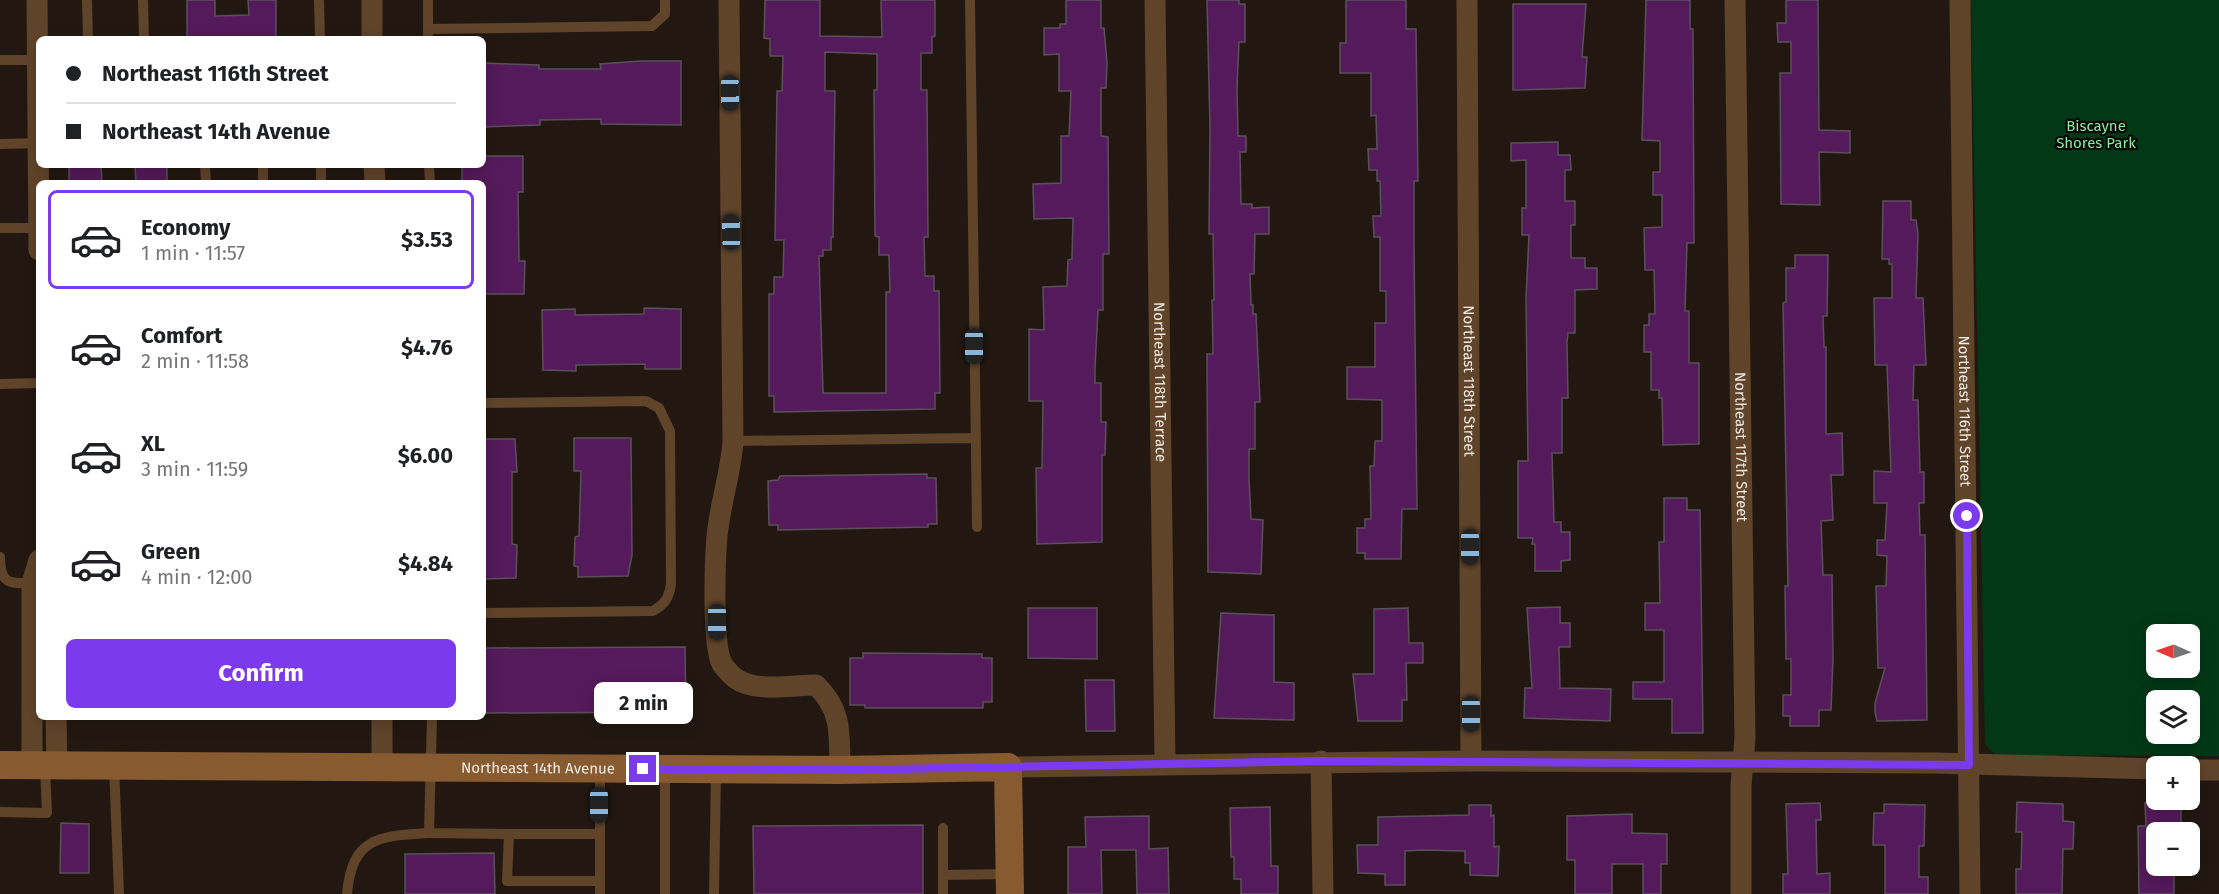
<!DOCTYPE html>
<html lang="en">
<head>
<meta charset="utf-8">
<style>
	:root { --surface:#fff; --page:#f2f2f2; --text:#202124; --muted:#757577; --line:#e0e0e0; --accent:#7c3aed }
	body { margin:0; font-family:"Fira Sans",sans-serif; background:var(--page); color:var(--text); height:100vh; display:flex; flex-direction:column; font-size:22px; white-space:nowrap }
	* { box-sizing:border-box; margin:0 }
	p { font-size:20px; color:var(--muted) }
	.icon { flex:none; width:33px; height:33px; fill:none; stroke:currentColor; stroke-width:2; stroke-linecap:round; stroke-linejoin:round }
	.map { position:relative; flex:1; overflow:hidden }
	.drawer { position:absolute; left:36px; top:180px; width:450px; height:540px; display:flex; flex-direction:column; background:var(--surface); border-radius:9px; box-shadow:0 3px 15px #0003 }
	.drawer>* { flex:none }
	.hud { position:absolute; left:36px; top:36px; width:450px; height:132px; border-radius:9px; box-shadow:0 3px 15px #0003; display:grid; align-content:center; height:132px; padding:0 30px; background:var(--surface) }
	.needle { width:39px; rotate:272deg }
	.tools { position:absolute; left:2146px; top:624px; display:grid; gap:12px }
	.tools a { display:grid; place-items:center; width:54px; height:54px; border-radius:9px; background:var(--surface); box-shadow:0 3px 15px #0003; font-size:30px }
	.end { position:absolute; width:27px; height:27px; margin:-14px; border:8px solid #7c3aed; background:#fff; box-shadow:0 0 0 3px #fff }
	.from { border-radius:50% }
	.bubble { position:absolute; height:42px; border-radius:9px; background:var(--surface); box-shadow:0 3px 15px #0003; font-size:20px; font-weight:700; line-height:42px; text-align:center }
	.car { position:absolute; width:18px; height:36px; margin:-18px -9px; border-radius:8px; box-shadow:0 0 4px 2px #0007; background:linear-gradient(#222 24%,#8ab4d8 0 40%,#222 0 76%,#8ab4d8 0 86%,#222 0) }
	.hud b { display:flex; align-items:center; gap:21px; height:57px; font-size:22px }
	.hud b+b { border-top:2px solid var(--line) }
	.hud i { width:15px; height:15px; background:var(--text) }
	ul { padding:10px 0 0; list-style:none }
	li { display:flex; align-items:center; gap:18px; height:99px; margin:0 12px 9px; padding:0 18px; border:3px solid transparent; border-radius:9px }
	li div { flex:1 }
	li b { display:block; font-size:22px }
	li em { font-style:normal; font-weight:700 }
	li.selected { border-color:var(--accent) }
	li>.icon { width:54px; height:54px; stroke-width:1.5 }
	.cta { display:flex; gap:12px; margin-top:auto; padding:12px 30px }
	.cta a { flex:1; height:69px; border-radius:9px; background:var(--accent); color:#fff; font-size:24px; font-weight:700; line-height:69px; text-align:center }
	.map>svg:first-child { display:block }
	.green { fill:#033816; fill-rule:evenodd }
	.building { fill:#551a5b; stroke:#5a505a; stroke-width:1.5; fill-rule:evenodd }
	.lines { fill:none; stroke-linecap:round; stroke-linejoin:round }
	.lane { stroke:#60442a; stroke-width:10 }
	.street { stroke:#60442a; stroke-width:21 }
	.secondary { stroke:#875a30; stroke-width:28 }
	.route { stroke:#7c3aed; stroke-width:8 }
	.labels { text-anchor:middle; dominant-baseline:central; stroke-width:4.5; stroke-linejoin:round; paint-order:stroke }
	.park-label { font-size:15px; fill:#84ef9d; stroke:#090503 }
	.street-label { font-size:15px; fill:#f2ebe6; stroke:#090503 }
</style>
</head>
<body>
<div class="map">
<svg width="2219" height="894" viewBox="0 0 2219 894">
	<rect width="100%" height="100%" fill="#221811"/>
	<path class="green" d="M1971,0H2219V756L1995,755L1985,744ZM2157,634H2190V668H2157ZM2157,700H2190V734H2157Z"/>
	<path class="building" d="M187,0H215V16L249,15L248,0H276V39H187Z
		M765,0H820V36L882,37L881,0H935V36L932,37V53H921V90H927L928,237H924L925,276H934V291H939L940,393H935V409L774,412V396H769V294H774V277H783L784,240H775L777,91H782L783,56H770V39L764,38ZM825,52L877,54V90H874L875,236L879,237V255H889L890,292H886V393H823L819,256H823V250H831V237H833L835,91H825Z
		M1066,0H1101V28H1104L1107,63L1106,88H1101V136L1108,137L1109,254H1103V310H1098L1095,368V383H1101V422H1106L1105,455H1102V542L1037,544L1036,468H1042L1043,401H1029V329L1044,330L1043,287L1067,286L1068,260L1072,259L1073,218L1034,219L1033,184L1061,183V136H1069L1071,91H1059V54L1044,55V28H1060V24H1066Z
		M1207,0H1239V4H1245V42H1239L1237,88L1238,136H1246V152H1240L1241,204H1252V208L1269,207V234H1255L1254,274H1250L1251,305H1253V314H1256L1260,402H1255V449H1249V479L1251,519L1263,520L1261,574L1208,572L1207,354H1213L1212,300H1214L1213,234H1209L1210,128Z
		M1346,0H1406V29H1416L1418,181H1414V247L1417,509H1402L1401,559H1365V553H1357V528H1365V519H1371L1370,466H1374L1375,441H1382V400L1347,399V367H1375V323H1386V291H1380V237H1374L1373,216H1381L1380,181H1377V170H1369L1368,149H1377L1376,115L1371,116V73H1340V43H1346Z
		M1646,0H1690V29H1693L1694,243H1687L1685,311H1689V363H1699V444L1663,445L1662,398H1659V390H1651V352H1644V325H1649V314H1655L1654,270H1645L1644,228L1662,227V195H1653V172H1660V141L1642,140Z
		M1786,0H1818L1819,130L1850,131V153L1819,152L1820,205L1781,204L1780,73H1791V42H1778L1777,23H1786Z
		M1513,4H1586L1582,57H1587L1585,88L1513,90Z
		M641,61H681V125L601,124V119L540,120V125L483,127V63L539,65V69H601L600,64Z
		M1558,142V155H1570L1571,170H1565V201H1575V225H1571V258H1585V268H1597V289L1575,290V333H1568L1567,343L1568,398H1562V453H1552L1554,522H1561V532H1570V560L1561,561V571H1535V544H1532L1533,538H1518V461H1528L1526,299L1529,235H1522V208H1526V160L1511,161V143Z
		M483,156H523V192H518L519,261H525L524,294H483V183H462V165H483Z
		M69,165H101L102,183H69Z
		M135,165H167V183H136Z
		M1883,201H1911V220H1916L1918,234L1916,298H1923L1926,365H1914L1913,400H1918L1920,472H1924V503H1919L1920,535H1925L1927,720L1877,721L1875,712V703L1885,668H1878L1876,586H1886L1887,556L1877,555V540H1885L1887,503H1874V471L1891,472L1887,365H1875L1874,298H1892V264H1889V259H1882Z
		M1795,255H1828L1827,316H1823L1824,347H1826V434L1842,433L1843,475H1831L1833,520L1821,521L1823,575H1832L1833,658L1831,710H1819V726H1790V716H1783V695H1791V659H1786L1785,586H1788L1783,303L1786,302V268H1795Z
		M644,308L681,309V369H645V364L576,365V371L543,370L542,310L575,309V315L644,314Z
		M574,438H631L632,555L628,576L578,577V567L574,566L575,537L579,536L581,471H574Z
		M483,439H515L517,472H512V544L517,545L516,578L483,579Z
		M927,474V478H936L937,524H928V527L778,530V525H769L768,481L778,480L780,476Z
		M1664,498H1687V510H1700L1703,733H1672V699H1633V682H1664V630H1645V603H1660L1659,542H1664Z
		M1560,607V623H1570V647H1559L1560,688L1611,689L1610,721L1524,718L1525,688H1532L1527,608Z
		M1028,608H1097V659L1028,658Z
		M1408,608L1409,643H1423V663H1406L1407,700H1402V721H1358L1353,674H1374V609Z
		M1221,613L1274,615V682L1294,683V720L1214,718Z
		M685,647L686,712L483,713V648Z
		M863,653L982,654V658H992V702H983V708H865V705H850V658H863Z
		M1085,680H1114L1115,731H1086Z
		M2017,802L2063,804V821L2074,822L2073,849H2063L2062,894H2016V869H2021L2022,832H2016Z
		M1820,803L1821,820H1816L1817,874L1830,873V894H1783V874H1788L1786,804Z
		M2145,803H2181V832H2157V872H2174V894H2139L2138,826H2146Z
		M1884,804L1925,805L1924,846H1919V877H1928V894H1885V845H1873L1874,813H1884Z
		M1469,805H1491V816L1494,815V847L1499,846L1498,876L1470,875V863H1465V851L1421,850L1405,851V885H1385V874L1358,873L1357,845H1378V817L1469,815Z
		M1270,807L1271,866H1278V894H1241V879H1234V857H1231L1230,808Z
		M1632,814V833L1667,834V864H1661V894H1643V864H1612V894H1575V860H1567V816Z
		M1149,816V849L1168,848L1169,894H1137L1136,850H1101L1102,894H1068V847H1086L1085,817Z
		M61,823L89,824V873H60Z
		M923,825V894H754L753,826Z
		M494,853L495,894H405V854Z"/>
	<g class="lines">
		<path class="lane" d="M87,0L88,39
			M143,0L144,39
			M319,0L320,39
			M428,0V39
			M970,0L977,527
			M428,29L652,26L665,14V0
			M0,60H37
			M0,144L38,143
			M205,165L206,183
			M321,165V183
			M429,165L430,183
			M263,183V165
			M0,228H39
			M0,384L39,383
			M483,403L646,401L659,408L670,431L671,584C669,598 665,604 653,611L483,613
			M733,441L974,438
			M0,557C0,583 8,584 32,583
			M432,717L429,833L509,834
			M114,765L119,894
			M600,769V894
			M0,812L47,813L45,767
			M599,834H509L507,881H600
			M943,875L1009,874
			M347,894C352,837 379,836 429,833
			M665,894V770
			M714,894L716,771
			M943,894V828"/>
		<g class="street">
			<path d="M37,0L39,250"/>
			<path d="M372,0V39"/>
			<path d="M729,0L733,441C731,473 720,504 717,536C715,561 712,644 722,664C725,668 731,675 735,678C755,693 792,685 816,685C843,711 839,735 840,770"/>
			<path id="s1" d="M1155,0L1165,764"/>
			<path id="s2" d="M1467,0L1471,761"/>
			<path id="s3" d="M1735,0L1745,738L1741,786V894"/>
			<path id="s4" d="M1960,0L1970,894"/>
			<path d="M374,165L375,183"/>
			<path d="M56,717L57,766"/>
			<path d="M382,717V766"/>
			<path d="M1321,761L1323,894"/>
			<path d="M32,766V583L39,560"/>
			<path d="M1008,767L1471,761L1935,763L2157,769"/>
			<path d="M2190,770H2219"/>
		</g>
		<path class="secondary" id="s5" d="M0,765L840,770L1008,767L1010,894"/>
	</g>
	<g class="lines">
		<path class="route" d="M643,769L840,770L1321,761L1969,765L1967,516"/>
	</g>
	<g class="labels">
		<g class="park-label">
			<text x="2096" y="126">Biscayne<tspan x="2096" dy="17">Shores Park</tspan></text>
		</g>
		<g class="street-label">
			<text stroke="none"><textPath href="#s2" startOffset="381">Northeast 118th Street</textPath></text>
			<text stroke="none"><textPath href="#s1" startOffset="382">Northeast 118th Terrace</textPath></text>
			<text stroke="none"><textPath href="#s4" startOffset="411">Northeast 116th Street</textPath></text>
			<text stroke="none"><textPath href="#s3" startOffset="447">Northeast 117th Street</textPath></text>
			<text stroke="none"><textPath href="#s5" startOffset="538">Northeast 14th Avenue</textPath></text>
		</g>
	</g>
</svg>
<div class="tools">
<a><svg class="needle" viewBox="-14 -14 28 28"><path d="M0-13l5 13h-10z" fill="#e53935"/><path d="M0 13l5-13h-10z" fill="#757577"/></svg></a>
<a><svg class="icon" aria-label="layers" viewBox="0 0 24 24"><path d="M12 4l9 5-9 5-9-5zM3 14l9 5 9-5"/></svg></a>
<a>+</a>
<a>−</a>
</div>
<i class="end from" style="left:1967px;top:516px"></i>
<i class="end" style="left:643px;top:769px"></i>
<div class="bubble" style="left:594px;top:682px;width:99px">2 min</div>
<i class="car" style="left:730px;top:93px;rotate:179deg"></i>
<i class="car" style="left:731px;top:232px;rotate:359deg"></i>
<i class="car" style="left:974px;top:346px;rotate:180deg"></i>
<i class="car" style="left:1470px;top:547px;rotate:180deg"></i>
<i class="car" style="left:717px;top:622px;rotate:180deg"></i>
<i class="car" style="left:1471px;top:714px;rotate:180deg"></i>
<i class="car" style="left:599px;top:805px;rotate:180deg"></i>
<div class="hud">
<b><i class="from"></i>Northeast 116th Street</b>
<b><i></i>Northeast 14th Avenue</b>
</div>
<section class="drawer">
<ul>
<li class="selected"><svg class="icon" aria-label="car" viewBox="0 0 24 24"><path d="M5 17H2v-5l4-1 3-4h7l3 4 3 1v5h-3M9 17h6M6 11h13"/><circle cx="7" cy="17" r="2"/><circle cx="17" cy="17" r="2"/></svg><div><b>Economy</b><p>1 min · 11:57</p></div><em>$3.53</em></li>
<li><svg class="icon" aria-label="car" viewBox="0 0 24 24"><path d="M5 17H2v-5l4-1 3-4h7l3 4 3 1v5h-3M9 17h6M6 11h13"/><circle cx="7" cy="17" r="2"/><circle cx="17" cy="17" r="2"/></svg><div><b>Comfort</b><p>2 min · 11:58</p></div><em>$4.76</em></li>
<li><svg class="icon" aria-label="car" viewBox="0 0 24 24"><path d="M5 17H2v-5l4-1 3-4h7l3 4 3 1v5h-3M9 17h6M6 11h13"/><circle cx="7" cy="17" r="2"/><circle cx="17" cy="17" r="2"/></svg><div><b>XL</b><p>3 min · 11:59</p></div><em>$6.00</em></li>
<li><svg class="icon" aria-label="car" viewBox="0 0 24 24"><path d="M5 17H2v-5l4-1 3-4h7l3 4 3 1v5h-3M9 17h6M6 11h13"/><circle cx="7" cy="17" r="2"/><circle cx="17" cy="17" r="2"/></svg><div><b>Green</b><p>4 min · 12:00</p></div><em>$4.84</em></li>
</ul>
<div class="cta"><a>Confirm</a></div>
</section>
</div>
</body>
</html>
